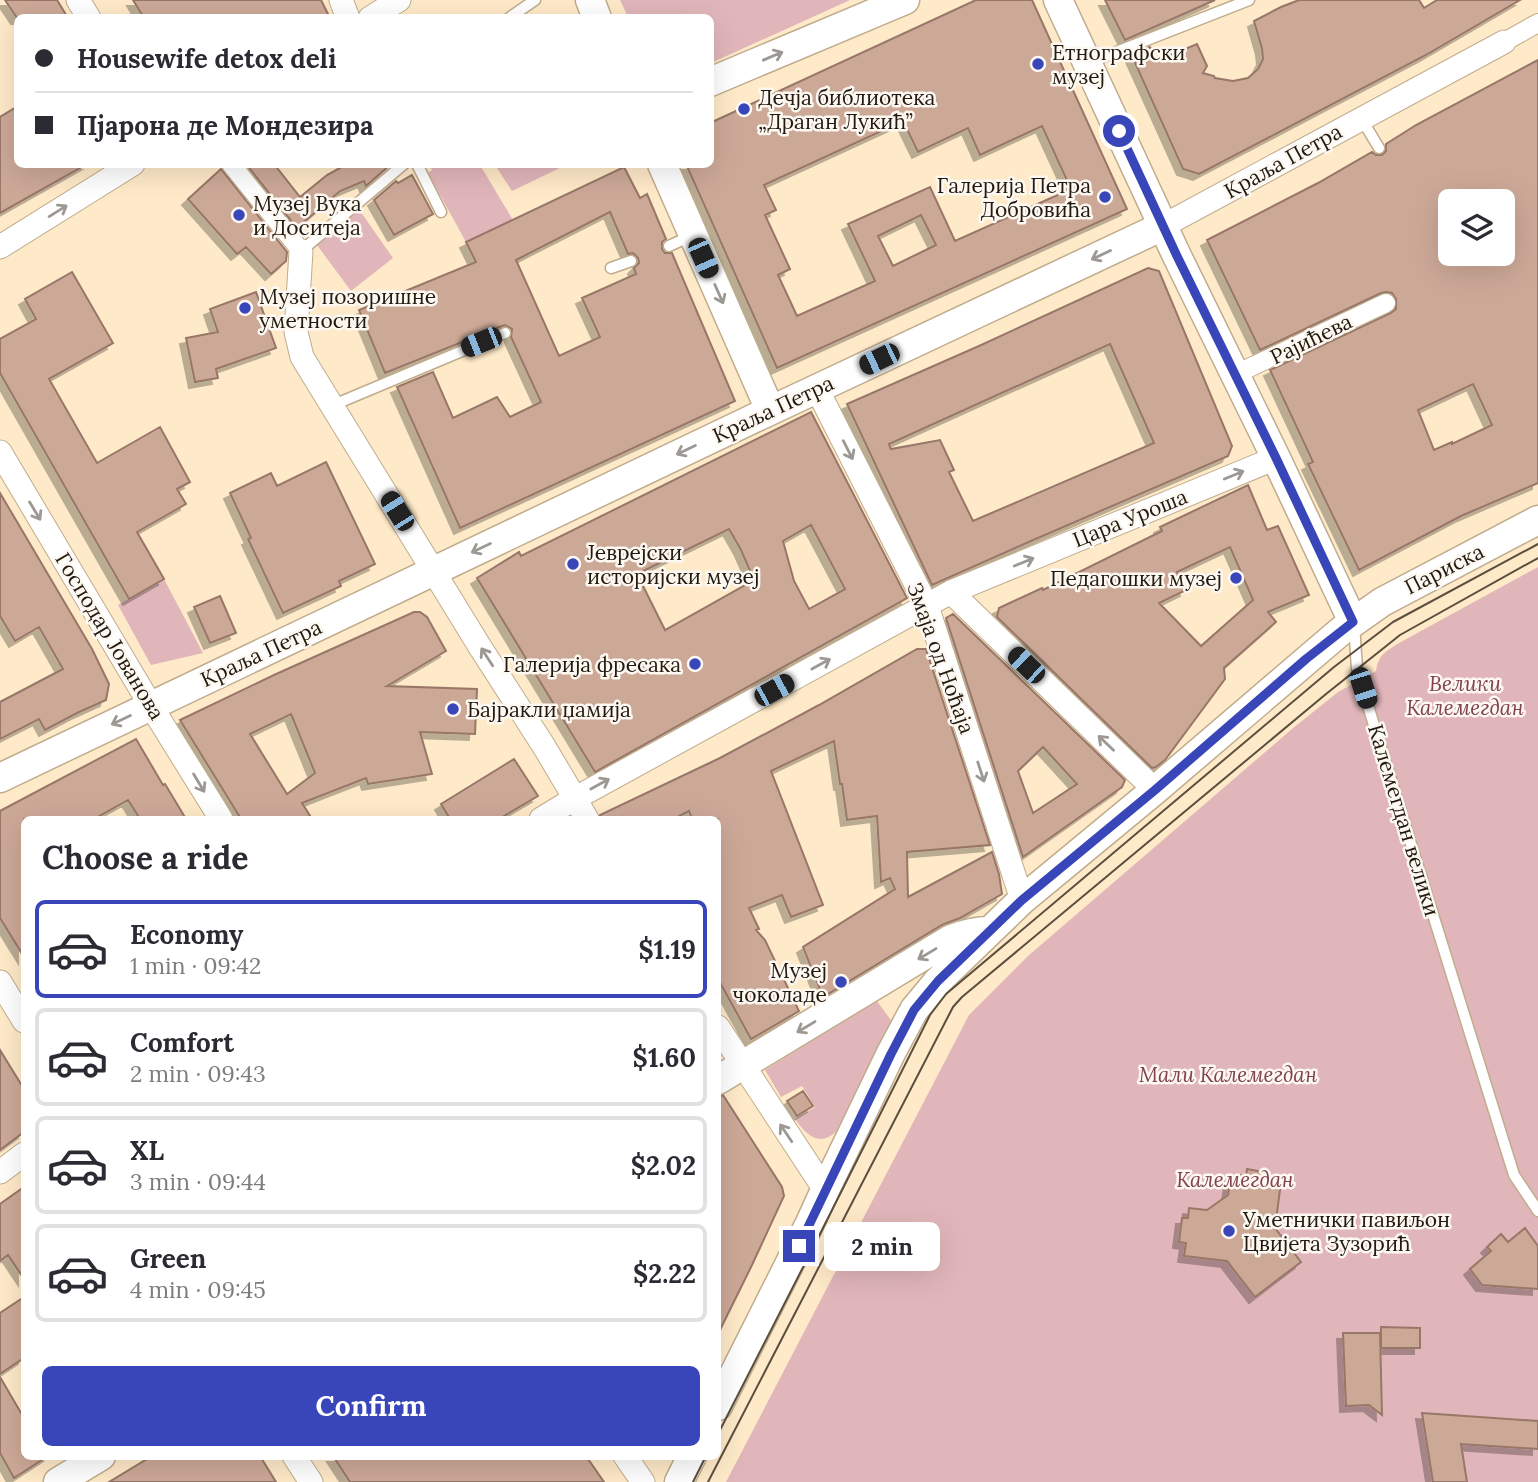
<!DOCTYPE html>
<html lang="en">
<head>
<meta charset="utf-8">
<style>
	:root { --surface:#fff; --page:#f2f2f3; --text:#2b2b33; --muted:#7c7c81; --line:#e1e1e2; --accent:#3846b9 }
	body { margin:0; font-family:Lora,serif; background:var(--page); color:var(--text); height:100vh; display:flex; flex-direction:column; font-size:26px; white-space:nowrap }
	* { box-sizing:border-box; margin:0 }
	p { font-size:23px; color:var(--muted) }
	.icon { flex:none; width:38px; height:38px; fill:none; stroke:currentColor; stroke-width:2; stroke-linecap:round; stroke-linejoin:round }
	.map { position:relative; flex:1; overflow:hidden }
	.side { position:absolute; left:21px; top:816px; width:700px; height:644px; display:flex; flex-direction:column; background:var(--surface); border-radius:10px; box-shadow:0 7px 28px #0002 }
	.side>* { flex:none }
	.guide { position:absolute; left:14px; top:14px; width:700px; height:154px; border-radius:10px; box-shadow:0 7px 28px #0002; display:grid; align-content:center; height:154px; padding:0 21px; background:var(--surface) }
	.controls { position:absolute; left:1438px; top:189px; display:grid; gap:14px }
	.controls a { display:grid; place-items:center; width:77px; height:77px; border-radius:10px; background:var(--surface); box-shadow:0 7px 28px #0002; font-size:35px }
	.end { position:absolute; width:32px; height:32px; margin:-16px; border:9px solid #3846b9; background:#fff; box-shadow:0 0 0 4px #fff }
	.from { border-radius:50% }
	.bubble { position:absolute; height:49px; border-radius:10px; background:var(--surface); box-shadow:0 7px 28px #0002; font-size:23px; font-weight:800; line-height:49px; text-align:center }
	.car { position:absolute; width:21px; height:42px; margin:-21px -10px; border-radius:9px; box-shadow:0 0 5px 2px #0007; background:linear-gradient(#222 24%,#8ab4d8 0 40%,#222 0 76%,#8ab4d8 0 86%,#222 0) }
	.guide b { display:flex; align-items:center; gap:24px; height:66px; font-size:26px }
	.guide b+b { border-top:2px solid var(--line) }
	.guide i { width:18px; height:18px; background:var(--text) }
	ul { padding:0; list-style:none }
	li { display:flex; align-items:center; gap:21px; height:98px; margin:0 14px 10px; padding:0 7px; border:4px solid var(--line); border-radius:10px }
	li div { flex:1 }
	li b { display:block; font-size:26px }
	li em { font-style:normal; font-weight:800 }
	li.on { border-color:var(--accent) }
	li>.icon { width:63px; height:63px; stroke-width:1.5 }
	h2 { padding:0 21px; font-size:32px; line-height:84px }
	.primary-button { display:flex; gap:14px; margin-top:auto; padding:14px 21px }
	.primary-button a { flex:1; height:80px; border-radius:10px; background:var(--accent); color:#fff; font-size:28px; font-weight:800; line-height:80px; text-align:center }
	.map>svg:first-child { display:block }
	.green { fill:#e1b6ba }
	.building { fill:#cca897; stroke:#987767; stroke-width:2; fill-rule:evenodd; filter:url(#shadow) }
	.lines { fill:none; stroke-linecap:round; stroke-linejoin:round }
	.service-casing { stroke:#c0ac8d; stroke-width:13 }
	.pedestrian-casing { stroke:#c0ac8d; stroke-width:20 }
	.minor-casing { stroke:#c0ac8d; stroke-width:25 }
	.tertiary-casing { stroke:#c0ac8d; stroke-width:31 }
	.service { stroke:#fff; stroke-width:10 }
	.pedestrian { stroke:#fff; stroke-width:18 }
	.minor { stroke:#fff; stroke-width:23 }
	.tertiary { stroke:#fff; stroke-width:28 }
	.tram { stroke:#5a4e3d; stroke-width:2 }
	.oneway { stroke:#9c9893 }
	.route { stroke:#3846b9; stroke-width:9 }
	.poi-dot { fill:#3846b9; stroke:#fdf8f2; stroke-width:2.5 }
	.labels { text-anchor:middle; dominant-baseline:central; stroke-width:5; stroke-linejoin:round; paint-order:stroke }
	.poi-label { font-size:21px; fill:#221a0e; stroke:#fdf8f2; text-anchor:start }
	.street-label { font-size:21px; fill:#221a0e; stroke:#fdf8f2 }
	.park-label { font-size:21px; font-style:italic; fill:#80424b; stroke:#fdf8f2 }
</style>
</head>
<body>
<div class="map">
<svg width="1538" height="1482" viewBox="0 0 1538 1482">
	<defs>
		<filter id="shadow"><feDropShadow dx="-6" dy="6" stdDeviation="0" flood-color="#0004"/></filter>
	</defs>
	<rect width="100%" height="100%" fill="#fee9c8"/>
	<path class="green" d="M620,0H850L711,63L710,18L628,17Z
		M423,165H480L513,220L466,242L428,173L432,170L430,165L425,167Z
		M495,165H566L512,191Z
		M358,208L393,258L351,291L317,245Z
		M1538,567V1482H726L969,1015L1028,956L1292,729L1338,692L1376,671C1379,654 1385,652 1399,643Z
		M164,579L203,653L151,665L118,605Z
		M877,1001L893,1023L879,1047L838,1130C820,1148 807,1136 795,1119L815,1107L802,1086L781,1097L765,1070Z"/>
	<path class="building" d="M5,0H57L68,18H17Z
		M133,0H321L330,18H144Z
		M976,0H1032L1127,209L777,368L686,164H710V123ZM903,121L918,152L968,128L980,155L1042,126L1071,189L955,241L930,187L848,224L875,281L797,316L778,275L790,269L765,215L776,210L764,185ZM921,215L936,245L893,266L878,236Z
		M1105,0H1215L1125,40Z
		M1299,0H1419L1424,8L1437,0H1520L1426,55L1199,174L1183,169L1131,54L1150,47L1156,61L1197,44L1207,66L1203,73L1214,76L1215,78L1233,81L1248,78L1258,69L1263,59L1262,49L1254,21L1281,7Z
		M1538,60V483L1461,516L1359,570L1308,464L1313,462L1270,370L1391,313L1396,309V299L1392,293L1386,292L1381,293L1260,350L1207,240L1318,183L1372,152L1376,155H1382L1386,151V144L1416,125ZM1451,201H1503V254H1451ZM1473,384L1492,425L1452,444V442L1434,450L1418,410Z
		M18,106V164H87L0,213V117Z
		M246,164H274L300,197L327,175L347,164H391L366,186L364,181L340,191L297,228Z
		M624,167L640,198L647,194L666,239L662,242V249L665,253H672L735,401L460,528L397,387L433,372L453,418L497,397L510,417L541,402L511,337L512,329L505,325L502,326L385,373L359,310L476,262L466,242ZM610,212L628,254L633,253L638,258L639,263L634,268L636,274L582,298L600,337L559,356L516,260Z
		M221,169L287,252L286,261L271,274L246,247L237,254L188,199Z
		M412,175L433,214L394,235L374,200L396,181L398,183Z
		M1148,268L1159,271L1232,446L1228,456L1031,541L932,585L847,404L979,346ZM1110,344L1154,443L973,521L949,472L954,470L940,440L891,449L889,444Z
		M72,272L113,343L49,379L97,463L160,427L190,482L177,489L186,504L137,532L164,579L129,599L0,373V339L36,319L25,299Z
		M256,292L276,348L216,369L218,378L195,382L186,338L218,332L210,309Z
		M811,412L907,598L595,772L477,578L519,552L521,556ZM811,525L845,589L809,609L794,581L783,541ZM729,529L741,550L754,580L665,630L637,574Z
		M326,462L375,564L339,581L341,586L283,613L248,539L251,538L230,493L271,473L277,486Z
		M1248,485L1267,530L1278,526L1309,595L1268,612L1276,622L1224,668L1225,679L1165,760L1156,767L1152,768L997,617L999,608L1042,588L1043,590L1162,531L1160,527ZM1230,547L1253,600L1201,646L1159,603L1186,590L1177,572Z
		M0,493L92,649L109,684L106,700L77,713L45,730L39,719L0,739V702L63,669L39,627L15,641L0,616Z
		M220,596L236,633L210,643L194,607Z
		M414,612H420L427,617L446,651L387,686L477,689L475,734L420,732L432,774L368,784L366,778L302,803L312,819H241L180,720L274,675ZM291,714L315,773L287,794L250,734Z
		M953,614L1125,780L1122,787L1023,857L946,618ZM1043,747L1077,784L1033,813L1018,771Z
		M917,649H926L990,845L907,852L908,897L992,852L999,874L1002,894L960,918L942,925L823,997L803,947L895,889L890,878L881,882L877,816L847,820L842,784H840L834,741L771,771L823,905L791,917L782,895L749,908L759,929L756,930L765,940L799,1011L751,1039L718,979V819H692L689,811L674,819H601L600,815L720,758L819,705Z
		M136,739L163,785L165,784L186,819H140L128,800L94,819H24V957L0,918V811Z
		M514,759L538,796L499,819H450L441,804Z
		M0,1050L24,1089V1132L0,1150Z
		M803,1091L813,1106L797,1116L787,1101Z
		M723,1095L782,1187L784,1196L752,1265L718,1334V1097Z
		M1247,1169L1269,1173L1268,1180L1281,1182L1275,1228L1301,1262L1255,1297L1227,1261L1184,1256L1186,1243L1179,1242L1182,1218H1188L1189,1208L1207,1210L1228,1195L1231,1175L1246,1177Z
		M24,1187V1279L8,1255L0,1261V1204Z
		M1525,1228L1538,1246V1289L1482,1285L1470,1269L1491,1251L1487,1247L1501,1234L1508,1242Z
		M24,1297V1358L0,1374V1313Z
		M1381,1327L1420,1328V1348H1381Z
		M1343,1333H1380L1382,1415L1369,1405L1346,1406Z
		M0,1377L24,1418V1456H48L14,1478L0,1453Z
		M1422,1413L1538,1421V1449L1461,1444L1467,1482H1433Z
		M152,1456H260L276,1482H109Z
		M333,1456H586L604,1482H350Z"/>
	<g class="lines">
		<g class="service-casing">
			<path id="service" d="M509,18L535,0
				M1088,63L1249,0
				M1361,118L1379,148
				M417,164L441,212
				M669,246L693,235
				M301,251L404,164
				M611,268L631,261
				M331,406L505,333
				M1354,624L1357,669L1360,680L1514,1175L1538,1211"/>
		</g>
		<g class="pedestrian-casing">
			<path id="pedestrian" d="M1504,42L1538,23
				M231,164L301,251
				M1236,374L1386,303"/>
		</g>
		<g class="minor-casing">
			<path id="minor" d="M78,0L89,18
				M341,0L348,18
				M370,18L399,0
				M1163,226L1504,42
				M0,247L133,164
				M301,251L296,332L302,357L480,647L545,748L587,819
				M817,389L927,606L1022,900
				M0,452L151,706L221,819
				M951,592L1155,790
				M541,819L574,799L951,592L1276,458
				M0,982L24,1021
				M718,1027L825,1190
				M0,1172L24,1154
				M294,1456L311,1482
				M625,1456L643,1482"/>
		</g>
		<g class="tertiary-casing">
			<path id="tertiary" d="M590,0L597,18
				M1058,0L1176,254L1276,458L1353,622
				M710,82L905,0
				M662,164L770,410
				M0,778L761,415L1163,226
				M718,1080L951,939C964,934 975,931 989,931
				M718,1406L810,1223L825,1190L891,1053L914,1010L938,981L1022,900L1155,790L1341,631L1382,602L1538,520
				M58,1482L101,1456
				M679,1482L692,1456"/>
		</g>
		<use href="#service" class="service"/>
		<use href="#pedestrian" class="pedestrian"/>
		<use href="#minor" class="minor"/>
		<use href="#tertiary" class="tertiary"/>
		<path class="tram" d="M718,1434L822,1230L930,1015L946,994L1334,667L1393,622L1538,544
			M693,1482L706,1456
			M708,1482L953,1007L962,997L1326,694L1400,635L1538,558"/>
	</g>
	<defs><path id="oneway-shaft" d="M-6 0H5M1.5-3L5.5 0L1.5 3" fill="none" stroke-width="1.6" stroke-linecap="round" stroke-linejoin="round" transform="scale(1.75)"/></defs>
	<g class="oneway">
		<use href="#oneway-shaft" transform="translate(773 56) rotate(-23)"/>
		<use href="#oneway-shaft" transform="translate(58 211) rotate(-32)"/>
		<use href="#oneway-shaft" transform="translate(1101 255) rotate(155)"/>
		<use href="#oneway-shaft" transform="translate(719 294) rotate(66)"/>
		<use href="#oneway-shaft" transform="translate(686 450) rotate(154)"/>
		<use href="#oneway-shaft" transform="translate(848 450) rotate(63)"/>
		<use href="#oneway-shaft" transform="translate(1234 475) rotate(-22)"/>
		<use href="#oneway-shaft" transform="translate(35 511) rotate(59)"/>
		<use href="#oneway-shaft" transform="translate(481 548) rotate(154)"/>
		<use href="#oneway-shaft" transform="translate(1024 562) rotate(-22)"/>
		<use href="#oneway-shaft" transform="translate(487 657) rotate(-123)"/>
		<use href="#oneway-shaft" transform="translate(821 664) rotate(-29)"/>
		<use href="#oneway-shaft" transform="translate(121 720) rotate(155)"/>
		<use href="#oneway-shaft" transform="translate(1106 743) rotate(-136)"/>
		<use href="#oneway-shaft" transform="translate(981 772) rotate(72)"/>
		<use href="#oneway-shaft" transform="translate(199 783) rotate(59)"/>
		<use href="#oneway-shaft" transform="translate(600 784) rotate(-29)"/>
		<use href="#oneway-shaft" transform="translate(927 954) rotate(149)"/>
		<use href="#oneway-shaft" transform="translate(806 1027) rotate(149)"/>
		<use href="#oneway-shaft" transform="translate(786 1133) rotate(-124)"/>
	</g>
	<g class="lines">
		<path class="route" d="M799,1246L891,1054L914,1010L938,981L1022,900L1155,790L1306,659L1353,622L1276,458L1176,254L1119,131"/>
	</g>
	<g class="poi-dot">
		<circle cx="1038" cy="64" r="7"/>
		<circle cx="744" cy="109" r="7"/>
		<circle cx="1105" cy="197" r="7"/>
		<circle cx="239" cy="215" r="7"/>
		<circle cx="245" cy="308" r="7"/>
		<circle cx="573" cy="564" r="7"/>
		<circle cx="1236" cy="578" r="7"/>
		<circle cx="695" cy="664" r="7"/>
		<circle cx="453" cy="709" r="7"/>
		<circle cx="841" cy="982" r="7"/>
		<circle cx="1229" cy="1231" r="7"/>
	</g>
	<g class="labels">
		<g class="poi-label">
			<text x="1052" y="52">Етнографски<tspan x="1052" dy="24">музеј</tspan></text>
			<text x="758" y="97">Дечја библиотека<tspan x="758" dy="24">„Драган Лукић”</tspan></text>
			<text x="1091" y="185" text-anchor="end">Галерија Петра<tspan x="1091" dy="24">Добровића</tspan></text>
			<text x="253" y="203">Музеј Вука<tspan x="253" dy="24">и Доситеја</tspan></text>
			<text x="259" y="296">Музеј позоришне<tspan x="259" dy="24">уметности</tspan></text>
			<text x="587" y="552">Јеврејски<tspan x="587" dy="24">историјски музеј</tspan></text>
			<text x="1222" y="578" text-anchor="end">Педагошки музеј</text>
			<text x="681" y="664" text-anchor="end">Галерија фресака</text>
			<text x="467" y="709">Бајракли џамија</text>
			<text x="827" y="970" text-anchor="end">Музеј<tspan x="827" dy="24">чоколаде</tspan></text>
			<text x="1243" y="1219">Уметнички павиљон<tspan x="1243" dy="24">Цвијета Зузорић</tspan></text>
		</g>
		<g class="street-label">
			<text transform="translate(1283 161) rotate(-29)">Краља Петра</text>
			<text transform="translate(1311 339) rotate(-26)">Рајићева</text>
			<text transform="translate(773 409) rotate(-25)">Краља Петра</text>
			<text transform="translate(1130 518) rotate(-22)">Цара Уроша</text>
			<text transform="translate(1444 569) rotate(-27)">Париска</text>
			<text transform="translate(110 636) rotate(59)">Господар Јованова</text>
			<text transform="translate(261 653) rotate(-25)">Краља Петра</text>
			<text transform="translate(941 658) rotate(70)">Змаја од Ноћаја</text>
			<text transform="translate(1404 820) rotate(73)">Калемегдан велики</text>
		</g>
		<g class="park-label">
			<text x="1465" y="683">Велики<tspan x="1465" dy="24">Калемегдан</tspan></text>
			<text x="1228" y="1074">Мали Калемегдан</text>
			<text x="1235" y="1179">Калемегдан</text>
		</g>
	</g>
</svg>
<div class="controls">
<a><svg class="icon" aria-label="layers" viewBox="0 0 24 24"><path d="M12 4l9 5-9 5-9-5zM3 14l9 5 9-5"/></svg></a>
</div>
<i class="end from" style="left:1119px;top:131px"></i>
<i class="end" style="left:799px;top:1246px"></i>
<div class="bubble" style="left:824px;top:1222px;width:116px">2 min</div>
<i class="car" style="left:703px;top:258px;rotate:156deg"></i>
<i class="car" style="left:481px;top:342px;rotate:248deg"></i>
<i class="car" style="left:879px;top:359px;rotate:244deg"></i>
<i class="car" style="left:397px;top:511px;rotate:328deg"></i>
<i class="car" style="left:1026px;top:665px;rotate:314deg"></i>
<i class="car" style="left:1363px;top:688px;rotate:162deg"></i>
<i class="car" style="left:774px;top:690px;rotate:61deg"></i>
<div class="guide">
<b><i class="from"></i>Housewife detox deli</b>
<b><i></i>Пјарона де Мондезира</b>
</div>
<section class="side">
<h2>Choose a ride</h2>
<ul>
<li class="on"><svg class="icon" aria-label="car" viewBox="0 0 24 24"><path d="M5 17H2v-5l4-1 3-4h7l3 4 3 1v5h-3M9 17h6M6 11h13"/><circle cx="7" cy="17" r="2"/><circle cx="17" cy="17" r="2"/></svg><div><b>Economy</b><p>1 min · 09:42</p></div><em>$1.19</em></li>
<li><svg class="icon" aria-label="car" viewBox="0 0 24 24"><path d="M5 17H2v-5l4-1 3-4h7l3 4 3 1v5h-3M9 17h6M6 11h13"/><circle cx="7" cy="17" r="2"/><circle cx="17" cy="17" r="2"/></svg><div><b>Comfort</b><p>2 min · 09:43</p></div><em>$1.60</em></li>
<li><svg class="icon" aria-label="car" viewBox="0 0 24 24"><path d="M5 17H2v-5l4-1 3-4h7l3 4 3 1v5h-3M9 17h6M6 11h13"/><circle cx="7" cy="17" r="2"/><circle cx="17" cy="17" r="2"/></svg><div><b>XL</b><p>3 min · 09:44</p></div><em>$2.02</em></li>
<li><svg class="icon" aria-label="car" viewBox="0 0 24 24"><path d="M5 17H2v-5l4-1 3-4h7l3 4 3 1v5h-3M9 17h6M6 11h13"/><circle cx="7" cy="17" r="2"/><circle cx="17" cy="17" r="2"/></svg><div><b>Green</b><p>4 min · 09:45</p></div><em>$2.22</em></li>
</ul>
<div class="primary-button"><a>Confirm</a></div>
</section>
</div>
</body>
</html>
